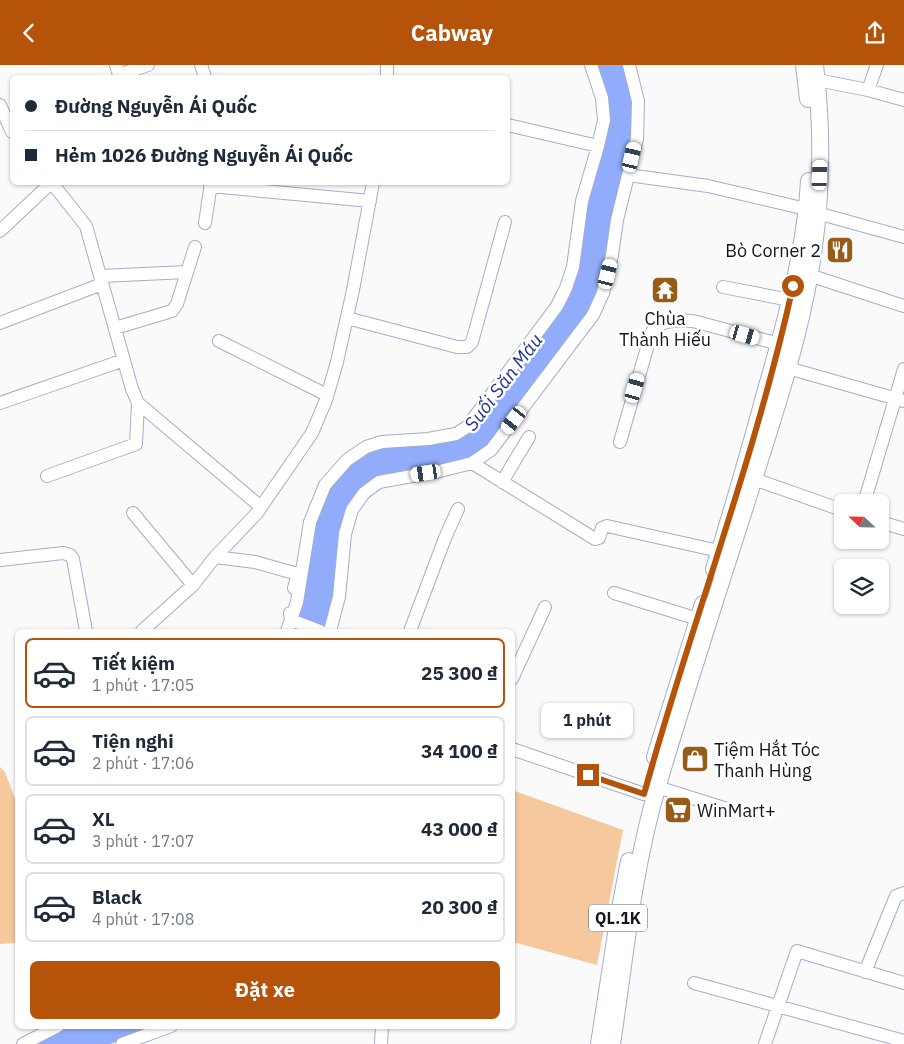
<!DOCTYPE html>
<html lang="vi">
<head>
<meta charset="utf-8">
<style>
	:root { --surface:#fff; --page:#f2f2f3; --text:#1f2937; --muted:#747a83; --line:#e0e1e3; --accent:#b45309 }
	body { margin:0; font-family:"IBM Plex Sans",sans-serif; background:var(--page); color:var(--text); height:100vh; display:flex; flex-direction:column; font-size:19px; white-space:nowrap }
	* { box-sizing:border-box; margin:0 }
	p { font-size:16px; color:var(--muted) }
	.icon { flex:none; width:28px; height:28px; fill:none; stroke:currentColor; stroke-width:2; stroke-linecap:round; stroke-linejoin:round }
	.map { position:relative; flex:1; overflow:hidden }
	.drawer { position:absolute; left:15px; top:564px; width:500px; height:400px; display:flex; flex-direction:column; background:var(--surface); border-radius:8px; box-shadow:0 1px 4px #0004 }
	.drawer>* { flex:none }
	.hud { position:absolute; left:10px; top:10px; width:500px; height:110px; border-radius:8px; box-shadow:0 1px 4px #0004; display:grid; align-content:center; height:110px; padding:0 15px; background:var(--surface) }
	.needle { width:32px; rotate:292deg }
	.buttons { position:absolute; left:834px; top:429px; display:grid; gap:10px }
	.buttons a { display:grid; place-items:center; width:55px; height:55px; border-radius:8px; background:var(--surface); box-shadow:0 1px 4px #0004; font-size:25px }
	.end { position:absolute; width:22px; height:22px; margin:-11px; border:6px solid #b45309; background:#fff; box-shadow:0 0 0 2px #fff }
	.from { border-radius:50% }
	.bubble { position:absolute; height:35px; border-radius:8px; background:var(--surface); box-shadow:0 1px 4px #0004; font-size:16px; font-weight:700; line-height:35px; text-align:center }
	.car { position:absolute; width:15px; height:30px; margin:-15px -8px; border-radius:6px; box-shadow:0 0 4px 1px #0007; background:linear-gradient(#fff 24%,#345 0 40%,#fff 0 76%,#345 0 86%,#fff 0) }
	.hud b { display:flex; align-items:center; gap:18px; height:48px; font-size:19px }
	.hud b+b { border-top:1px solid var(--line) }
	.hud i { width:12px; height:12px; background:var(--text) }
	ul { padding:9px 0 0; list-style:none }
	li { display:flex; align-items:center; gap:15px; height:70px; margin:0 10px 8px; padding:0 5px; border:2px solid var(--line); border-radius:8px }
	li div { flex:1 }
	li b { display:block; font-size:19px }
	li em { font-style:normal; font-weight:700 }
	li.on { border-color:var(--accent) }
	li>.icon { width:45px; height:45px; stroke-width:1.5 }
	.button { display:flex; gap:10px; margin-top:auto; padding:10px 15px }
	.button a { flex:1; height:58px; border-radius:8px; background:var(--accent); color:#fff; font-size:20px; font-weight:700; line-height:58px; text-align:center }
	header { display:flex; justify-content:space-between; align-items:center; height:65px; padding:0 15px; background:var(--accent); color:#fff; font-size:22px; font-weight:700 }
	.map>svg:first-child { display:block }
	.green { fill:#f6c89e }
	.water { fill:#90acfa }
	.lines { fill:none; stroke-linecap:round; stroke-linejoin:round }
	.minor-casing { stroke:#a2aecc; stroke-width:14 }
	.major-casing { stroke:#a2aecc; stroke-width:18 }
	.minor { stroke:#fff; stroke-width:12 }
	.major { stroke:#fff; stroke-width:16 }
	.route { stroke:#b45309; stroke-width:6 }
	.labels { text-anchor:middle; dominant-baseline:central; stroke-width:5; stroke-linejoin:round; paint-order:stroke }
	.shield { fill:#fff; stroke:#5a5d64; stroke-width:1 }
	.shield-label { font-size:16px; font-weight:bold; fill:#131722 }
	.poi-label { font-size:18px; fill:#131722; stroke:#fff; text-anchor:start }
	.water-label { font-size:19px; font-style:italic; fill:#21358d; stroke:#fff }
</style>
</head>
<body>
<header><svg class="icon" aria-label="back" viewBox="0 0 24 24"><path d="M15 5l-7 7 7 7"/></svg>Cabway<svg class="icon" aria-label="share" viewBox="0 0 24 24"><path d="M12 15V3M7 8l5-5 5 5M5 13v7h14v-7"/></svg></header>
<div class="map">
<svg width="904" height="979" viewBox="0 0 904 979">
	<rect width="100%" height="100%" fill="#fafafa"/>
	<path class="green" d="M0,702L5,707L17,739V878L0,879Z
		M512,725L623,765L597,900L513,877Z"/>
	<path class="water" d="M595,0H625L634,36L632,74L599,226L589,248L488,381L470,394L362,424L325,566H291L314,460L329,421L349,398L367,386L382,381L457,373L562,241L586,138L603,82Z
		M70,961H163L110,979H32Z"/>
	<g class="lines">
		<g class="minor-casing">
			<path id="minor" d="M116,0L119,10L148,0
				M201,0L205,12
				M387,12V0
				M817,15L868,25L904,35
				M868,25L877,0
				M0,40L12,67
				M508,60L598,81
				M628,110L708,121L806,144
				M52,118L86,161L132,324L138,338L261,442
				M210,121L370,136
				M817,148L904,172
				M205,158L211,118
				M0,166L51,118
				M809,210L904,241
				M101,211L187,207
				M723,222L790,235
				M347,253L457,282H467L472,277L505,157
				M0,258L102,219
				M115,263L172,246L177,239L195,182
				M219,276L327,330
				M788,303L904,336
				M0,338L124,295
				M620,377L651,269C657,254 680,255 693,256L779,279
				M472,398L595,474L599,473L602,463L607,461L719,486
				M47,411L136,379L138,338
				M754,414L842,445
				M502,417L529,372
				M864,438L904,304
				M133,448L193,520
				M880,457L904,464
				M215,492L255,497L294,508L297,512L294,523
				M0,495L63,488L70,490L73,494L86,566
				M614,528L698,554
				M290,548L291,555L320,566
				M142,566L193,520L215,492L257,448L312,368L326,335L337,297L353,225L373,118
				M287,566L297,537L310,457L325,420L347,395L366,382L382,377L428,374L456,369L467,362L557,241L566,223L573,202L582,136L598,81L604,55L602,33L591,0
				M330,566L339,532L345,469L352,445L364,428L379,417L440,406L472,398L491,385L593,250L603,228L612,190L617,155L637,74L638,36L629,0
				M410,566L445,473L458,444
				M512,614L545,542
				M512,684L644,729
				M657,722L727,744
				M865,907L896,831L904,828
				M694,918L904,976
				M23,979L58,961
				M122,979L171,961
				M381,979L382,961
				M765,979L797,886L904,918"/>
		</g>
		<g class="major-casing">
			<path id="major" d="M804,0L808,34
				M714,504C732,446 749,387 765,328C785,259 805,188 809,116
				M655,692L703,539
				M599,979L620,843L629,796
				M612,979C625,893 633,804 658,720C686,625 717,530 747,436C771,359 798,281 811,202C822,135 823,67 815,0"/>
		</g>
		<use href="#minor" class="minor"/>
		<use href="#major" class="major"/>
	</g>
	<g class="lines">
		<path class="route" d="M588,710L644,729C691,559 755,394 793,221"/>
	</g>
	<defs>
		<g id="restaurant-square" transform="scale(1.4375)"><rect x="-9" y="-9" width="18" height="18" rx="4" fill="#965c1a" stroke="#fff"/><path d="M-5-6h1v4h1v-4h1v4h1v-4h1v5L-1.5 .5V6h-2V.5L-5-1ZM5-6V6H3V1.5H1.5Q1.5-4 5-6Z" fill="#fff"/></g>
		<g id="temple-square" transform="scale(1.4375)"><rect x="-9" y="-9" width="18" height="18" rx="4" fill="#965c1a" stroke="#fff"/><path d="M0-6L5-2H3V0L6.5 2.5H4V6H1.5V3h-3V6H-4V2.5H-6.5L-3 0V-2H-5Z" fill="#fff"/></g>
		<g id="shop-square" transform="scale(1.4375)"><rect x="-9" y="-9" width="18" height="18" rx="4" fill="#965c1a" stroke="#fff"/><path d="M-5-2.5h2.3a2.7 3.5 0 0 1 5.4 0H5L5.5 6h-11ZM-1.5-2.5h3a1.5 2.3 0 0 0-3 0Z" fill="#fff"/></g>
		<g id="supermarket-square" transform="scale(1.4375)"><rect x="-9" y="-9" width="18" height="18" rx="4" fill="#965c1a" stroke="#fff"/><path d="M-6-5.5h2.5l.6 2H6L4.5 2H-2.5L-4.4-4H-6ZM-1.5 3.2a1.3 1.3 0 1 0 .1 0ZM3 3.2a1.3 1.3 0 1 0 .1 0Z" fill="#fff"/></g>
	</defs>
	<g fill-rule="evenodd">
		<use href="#restaurant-square" x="840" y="185"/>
		<use href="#temple-square" x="665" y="225"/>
		<use href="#shop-square" x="695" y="694"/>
		<use href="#supermarket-square" x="678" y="745"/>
	</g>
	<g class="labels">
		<rect class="shield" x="589" y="839.5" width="58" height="27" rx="4"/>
		<g class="shield-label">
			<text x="618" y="853">QL.1K</text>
		</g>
		<g class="poi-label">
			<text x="821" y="185" text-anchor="end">Bò Corner 2</text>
			<text x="665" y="253" text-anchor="middle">Chùa<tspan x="665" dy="21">Thành Hiếu</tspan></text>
			<text x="714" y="684">Tiệm Hắt Tóc<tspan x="714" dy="21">Thanh Hùng</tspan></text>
			<text x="697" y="745">WinMart+</text>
		</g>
		<g class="water-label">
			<text transform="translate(503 317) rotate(-53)">Suối Săn Máu</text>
		</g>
	</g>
</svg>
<div class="buttons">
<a><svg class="needle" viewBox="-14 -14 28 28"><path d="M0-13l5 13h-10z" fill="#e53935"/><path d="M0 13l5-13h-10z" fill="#747a83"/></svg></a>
<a><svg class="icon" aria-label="layers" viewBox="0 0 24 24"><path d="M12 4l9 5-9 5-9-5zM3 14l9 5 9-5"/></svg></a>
</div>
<i class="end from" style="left:793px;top:221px"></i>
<i class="end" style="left:588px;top:710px"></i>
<div class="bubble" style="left:541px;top:638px;width:92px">1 phút</div>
<i class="car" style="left:632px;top:92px;rotate:13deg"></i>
<i class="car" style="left:820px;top:110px;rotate:2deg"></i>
<i class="car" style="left:608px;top:209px;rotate:14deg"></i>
<i class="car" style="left:745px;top:270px;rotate:106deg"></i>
<i class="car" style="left:635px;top:323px;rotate:16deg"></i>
<i class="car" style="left:514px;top:355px;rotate:217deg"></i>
<i class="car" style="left:426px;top:408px;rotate:261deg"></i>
<div class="hud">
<b><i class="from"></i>Đường Nguyễn Ái Quốc</b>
<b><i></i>Hẻm 1026 Đường Nguyễn Ái Quốc</b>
</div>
<section class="drawer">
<ul>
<li class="on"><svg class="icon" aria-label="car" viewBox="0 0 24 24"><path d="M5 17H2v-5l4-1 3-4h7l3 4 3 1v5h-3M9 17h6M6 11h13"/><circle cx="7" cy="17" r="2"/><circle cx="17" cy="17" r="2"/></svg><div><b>Tiết kiệm</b><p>1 phút · 17:05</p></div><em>25 300 ₫</em></li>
<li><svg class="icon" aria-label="car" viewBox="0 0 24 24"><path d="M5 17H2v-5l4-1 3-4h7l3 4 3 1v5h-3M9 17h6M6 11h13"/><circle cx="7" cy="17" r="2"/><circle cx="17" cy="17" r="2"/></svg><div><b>Tiện nghi</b><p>2 phút · 17:06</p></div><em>34 100 ₫</em></li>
<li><svg class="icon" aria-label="car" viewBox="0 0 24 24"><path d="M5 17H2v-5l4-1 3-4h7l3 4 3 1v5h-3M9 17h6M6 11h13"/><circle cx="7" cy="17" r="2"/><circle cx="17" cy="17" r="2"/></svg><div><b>XL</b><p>3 phút · 17:07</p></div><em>43 000 ₫</em></li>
<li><svg class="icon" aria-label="car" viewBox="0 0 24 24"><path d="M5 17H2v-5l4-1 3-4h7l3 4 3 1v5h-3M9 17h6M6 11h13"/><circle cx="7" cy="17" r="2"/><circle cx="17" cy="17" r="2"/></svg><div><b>Black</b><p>4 phút · 17:08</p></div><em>20 300 ₫</em></li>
</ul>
<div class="button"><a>Đặt xe</a></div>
</section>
</div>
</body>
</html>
